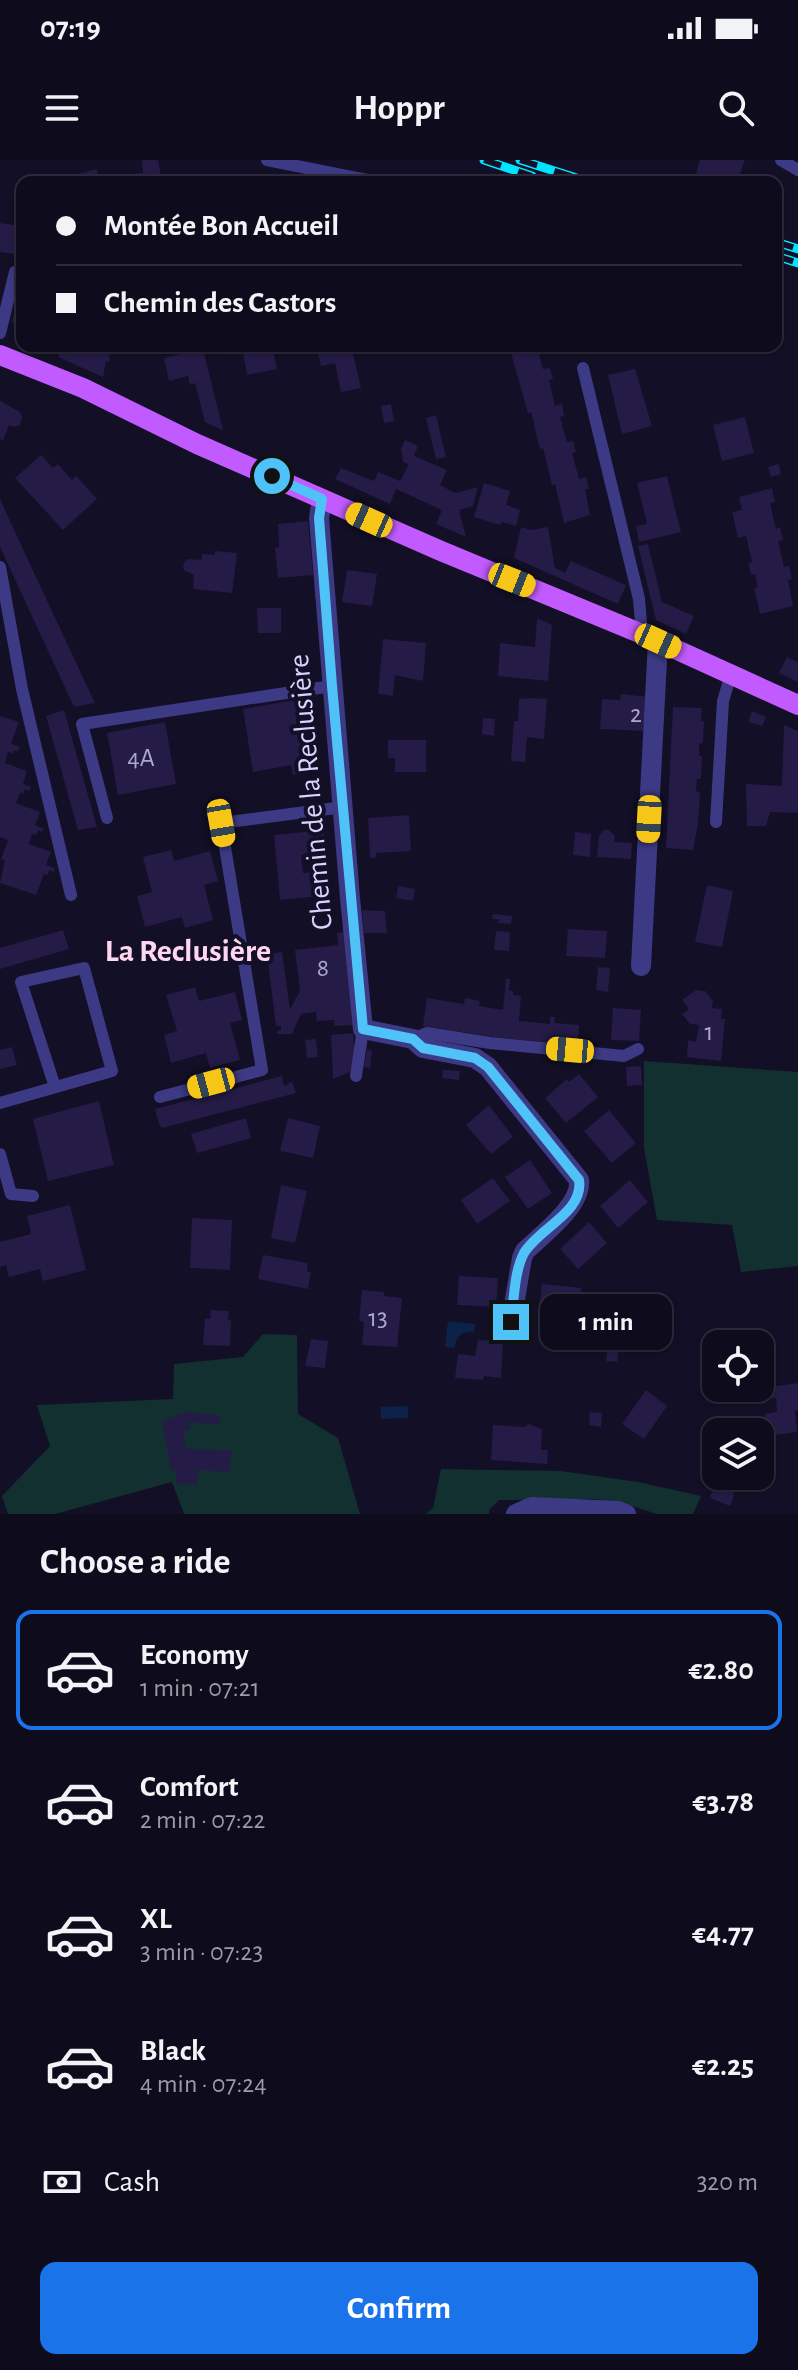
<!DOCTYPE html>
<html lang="en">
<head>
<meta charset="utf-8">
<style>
	:root { --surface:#0e0b1c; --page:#1c1929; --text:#f1f3f6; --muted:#9b9ba3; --line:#2e2b3b; --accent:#1a73e8 }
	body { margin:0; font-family:"Alegreya Sans",sans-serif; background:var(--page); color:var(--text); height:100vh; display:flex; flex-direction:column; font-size:30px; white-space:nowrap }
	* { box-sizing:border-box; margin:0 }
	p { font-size:26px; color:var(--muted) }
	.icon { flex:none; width:44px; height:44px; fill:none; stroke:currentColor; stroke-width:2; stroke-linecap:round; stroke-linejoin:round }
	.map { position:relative; height:1354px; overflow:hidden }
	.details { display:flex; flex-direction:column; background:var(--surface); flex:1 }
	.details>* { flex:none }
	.guide { position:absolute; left:16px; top:16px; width:766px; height:176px; border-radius:16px; box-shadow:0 2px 6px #0004,0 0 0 2px var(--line); display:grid; align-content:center; height:176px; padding:0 40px; background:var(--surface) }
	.buttons { position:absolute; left:702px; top:1170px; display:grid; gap:16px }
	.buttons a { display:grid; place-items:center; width:72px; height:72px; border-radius:16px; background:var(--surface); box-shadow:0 2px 6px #0004,0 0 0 2px var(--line); font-size:40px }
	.end { position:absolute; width:36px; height:36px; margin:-18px; border:10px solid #4fc3f7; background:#111; box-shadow:0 0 0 4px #111 }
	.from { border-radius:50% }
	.bubble { position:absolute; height:56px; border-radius:16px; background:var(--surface); box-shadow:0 2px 6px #0004,0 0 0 2px var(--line); font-size:26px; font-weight:700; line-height:56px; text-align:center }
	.car { position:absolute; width:24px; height:48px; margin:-24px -12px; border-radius:10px; box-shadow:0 0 6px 2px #0007; background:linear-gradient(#f5c518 24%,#345 0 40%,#f5c518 0 76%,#345 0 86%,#f5c518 0) }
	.guide b { display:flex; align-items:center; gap:28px; height:76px; font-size:30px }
	.guide b+b { border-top:2px solid var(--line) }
	.guide i { width:20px; height:20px; background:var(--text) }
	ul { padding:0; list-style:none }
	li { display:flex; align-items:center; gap:24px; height:120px; margin:0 16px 12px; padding:0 24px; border:4px solid transparent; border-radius:16px }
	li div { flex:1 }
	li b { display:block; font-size:30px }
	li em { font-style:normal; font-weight:700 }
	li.active { border-color:var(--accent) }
	li>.icon { width:72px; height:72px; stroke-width:1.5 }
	h2 { padding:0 40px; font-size:36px; line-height:96px }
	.pay { display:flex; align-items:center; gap:20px; height:88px; padding:0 40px; font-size:30px }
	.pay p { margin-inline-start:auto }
	.cta { display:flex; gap:16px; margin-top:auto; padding:16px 40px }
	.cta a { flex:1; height:92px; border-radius:16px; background:var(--accent); color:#fff; font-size:32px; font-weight:700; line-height:92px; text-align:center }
	.status { display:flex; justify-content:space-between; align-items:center; height:56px; padding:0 40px; background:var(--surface); direction:ltr }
	.status svg { height:22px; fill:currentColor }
	header { display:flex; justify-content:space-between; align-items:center; height:104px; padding:0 40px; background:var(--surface); font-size:36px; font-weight:700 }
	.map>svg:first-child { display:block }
	.green { fill:#12302f }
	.water { fill:#0c2248 }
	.building { fill:#241b47 }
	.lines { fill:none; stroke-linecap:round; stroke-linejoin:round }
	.lane { stroke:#3d3a85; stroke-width:12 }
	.street { stroke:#3d3a85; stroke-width:20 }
	.primary { stroke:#c25bff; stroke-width:20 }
	.rail-casing { stroke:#00e5ff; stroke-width:9 }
	.rail { stroke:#130f26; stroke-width:6; stroke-dasharray:18; stroke-linecap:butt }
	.route { stroke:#4fc3f7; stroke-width:10 }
	.labels { text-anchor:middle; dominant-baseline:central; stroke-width:8; stroke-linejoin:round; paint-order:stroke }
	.number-label { font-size:26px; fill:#aca6d1 }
	.street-label { font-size:30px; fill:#d9d4ff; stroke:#130f26 }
	.neighbourhood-label { font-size:32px; font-weight:bold; fill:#ffd6f0; stroke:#130f26 }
</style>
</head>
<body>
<div class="status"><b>07:19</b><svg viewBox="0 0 49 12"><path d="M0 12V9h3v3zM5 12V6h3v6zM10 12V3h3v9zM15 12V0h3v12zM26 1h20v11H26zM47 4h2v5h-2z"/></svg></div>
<header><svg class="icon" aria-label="menu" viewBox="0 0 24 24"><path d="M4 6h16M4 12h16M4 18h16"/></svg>Hoppr<svg class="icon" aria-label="search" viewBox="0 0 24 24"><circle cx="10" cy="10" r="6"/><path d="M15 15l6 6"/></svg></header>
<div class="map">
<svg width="798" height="1354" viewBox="0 0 798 1354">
	<rect width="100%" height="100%" fill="#130f26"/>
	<path class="green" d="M644,901L798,912V1106L741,1112L732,1065L657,1060L644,988Z
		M263,1174L297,1175L298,1254L338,1278L360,1354H184L172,1322L55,1354H8L2,1336L50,1286L37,1245L173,1239L174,1204L243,1197Z
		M441,1309L561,1311L638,1322L701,1336L693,1354H657L626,1344L595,1339L499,1340L489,1350V1354H426L433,1348Z"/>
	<path class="water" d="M448,1161L475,1164L474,1172C461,1171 457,1176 454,1188L445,1187Z
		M408,1246V1258L381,1259V1247Z"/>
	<path class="building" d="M142,0H158L162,22H45L97,9L98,17L143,13Z
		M700,0H745L737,22L694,20Z
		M0,63L20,66L16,94L0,92Z
		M16,144L22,145V165L12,163Z
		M62,186H108L110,202L106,201L103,217L58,197Z
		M229,186H272L277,209L247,215L243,193L231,195Z
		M316,186H342L343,190L352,189L361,228L341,232L335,203L321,206Z
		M509,186H537L543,209L550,208L553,219L549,220L555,246L562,244L564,256L560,257L567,282L573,281L576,292L572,293L579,319L586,317L589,329H585L590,355L564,363L555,324L552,325L543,288L540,289L531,252L528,253Z
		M203,189L223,270L205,262L195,223L190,225L188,216L169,221L164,198Z
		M635,209L652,266L622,274L608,215Z
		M0,241L20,252L22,257L20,265L14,267L9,265L3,280L0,279Z
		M391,244L394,261L384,263L381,246Z
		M436,255L446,297L436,299L426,258Z
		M745,257L754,293L722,301L713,265Z
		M405,280L418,286L414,296L447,310L440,325L455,333L478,327L473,346L459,350L466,377L436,364L442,350L396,329L390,344L335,319L341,308L374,321L378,312L400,321L409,304L403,302L401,289Z
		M41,295L53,308L58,304L72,320L76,316L97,339L63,370L15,318Z
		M779,304L781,314L771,317L768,307Z
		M667,316L681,372L639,382L636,366L647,364L637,323Z
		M484,323L510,331L506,345L520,350L516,366L502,362L500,365L474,357Z
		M772,328L775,342L770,343L776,369L780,367L783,380L778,381L784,407L789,406L792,419L788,420L793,446L760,454L754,428L758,427L755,414L751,415L748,403L752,402L746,376L738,378L732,352L742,350L739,337Z
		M0,339L29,402L95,543L74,547L0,387Z
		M308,361L313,415L278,418L275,388L279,387L278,364Z
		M521,367L530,370L548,367L555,408L565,413L571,401L626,425L618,444L514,398Z
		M648,384L662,442L694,456L686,474L656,460L638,386Z
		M215,391L237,393L232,433L193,429L194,415L184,410L183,405L187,399L201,400L202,394L214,395Z
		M347,410L377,414L372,446L342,442Z
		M257,448H281V473H258Z
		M537,458L552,465L548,521L498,516L500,483L535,487Z
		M383,479L426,483L423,521L395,515L393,536L378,534Z
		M787,497L798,502V522L779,513Z
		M621,534L650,537L647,571L600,569L602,539L620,540Z
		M531,538L547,539L544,579L527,577L525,602L511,601L514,561H518L519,539Z
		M301,539L314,612L293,615L291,605L253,612L243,549Z
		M673,547L702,548L701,561H704L703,583L699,584V596H702L701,619H697L696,631L700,632L698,664L693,690L666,688Z
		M64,550L97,667L78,670L46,556Z
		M752,551L766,557L762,566L748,562Z
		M0,556L19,562L11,584L20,587L18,591L14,590L13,594L8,592L5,603L27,611L23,624L31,627L29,631L25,629L23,634L20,633L16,643L40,652L35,665L44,669L42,672L38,670L36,675L32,674L29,684L51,692L46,705L55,708L54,712L49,710L48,715L44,714L36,735L0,723L5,700L1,699L8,680L0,677Z
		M483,558L495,559L494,576L482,574Z
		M165,562L176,624L118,635L107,573Z
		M784,565L798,571V653L770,652L766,666H747L746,624L782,626Z
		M388,580H426V612H395V598H388Z
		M409,655L411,691L376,693V698H370L368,658Z
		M324,670L326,693L301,695L303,713L327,711L329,735L280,740L274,675Z
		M604,670H609L615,676L614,682L632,683L631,699L597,697L599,676Z
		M575,672L591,674L590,697L573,695Z
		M171,690L174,701L210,691L218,721L204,725L213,760L185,768L182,757L145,767L137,736L152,732L143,697Z
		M707,725L733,731L722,787L695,782Z
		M398,726L415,729L413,741L396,738Z
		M362,750L385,751L387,773H364Z
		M493,754L512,756L511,764L498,763L499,759H492Z
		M568,769L607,771L605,798L566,796Z
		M63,770L69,789L0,809V788Z
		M496,771L510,772L509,791L494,790Z
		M345,772L353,865L334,866V860L317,861L316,852L301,854L292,874H277V871L281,870V866H276L267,794L282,792L290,849L300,831L295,790L338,785L337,773Z
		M598,807L610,808L608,832L596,830Z
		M506,819H510L509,830L513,831V835L521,836L519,861L550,864V857H555L554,863L579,865L578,885L501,878L423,866L427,838L464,844L465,838L480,841L479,846L503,850Z
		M195,827L199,841L235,832L242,860L230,863L240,900L210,908L206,893L171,903L164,875L177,871L166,835Z
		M696,830L705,831L713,841L712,848L722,849L721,859H725L721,901L687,897L688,880L696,882L699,865L690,864L682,854L689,849L682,840Z
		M613,848L641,850L639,881L611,880Z
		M353,873L355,895L350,912L333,919L331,875Z
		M316,879L318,897L307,898L305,880Z
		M12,887L17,905L0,909V890Z
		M367,889L372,891L370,908L364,907Z
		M641,906L642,925L627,926L626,907Z
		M443,910L460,911L459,920L442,918Z
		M579,914L598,937L566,963L545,938L567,919L569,922Z
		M282,916L284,926L292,922L296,933L162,968L159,964L155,949Z
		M99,941L114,1005L48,1021L33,959Z
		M489,945L513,977L491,994L466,965Z
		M609,950L636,983L612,1003L584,971Z
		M246,958L251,978L197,993L191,974Z
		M288,958L320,966L313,998L280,991Z
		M530,1000L552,1033L528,1049L505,1017Z
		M493,1018L510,1041L477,1064L461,1040Z
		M630,1020L648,1042L618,1068L600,1046Z
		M281,1025L307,1031L295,1083L271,1078Z
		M70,1045L86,1110L43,1121L40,1109L9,1117L6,1105L0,1107V1082L31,1074L27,1056Z
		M192,1058L232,1060L230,1110L190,1108Z
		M589,1062L607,1083L578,1109L560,1089Z
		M263,1095L308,1103L307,1111L311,1112L308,1129L258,1119Z
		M459,1116L498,1118L496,1147L457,1145Z
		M542,1124L581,1128L578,1160L539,1153Z
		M362,1130L384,1132V1136L402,1138L397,1187L362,1185L364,1162L359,1161Z
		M211,1150L229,1151L228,1160H231L230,1186L203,1185L205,1158L210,1159Z
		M311,1179L328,1181L325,1208L305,1206Z
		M478,1180L503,1181L501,1218L484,1216L483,1220L455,1218L458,1194L475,1196Z
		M608,1183L619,1185L617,1202L606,1201Z
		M798,1223V1250L795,1251L797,1272L767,1276L765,1254L777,1252L776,1238L763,1239L762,1228Z
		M646,1230L667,1246L644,1279L622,1264Z
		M186,1252L221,1256L219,1264L188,1262L191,1269L184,1270L185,1289L232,1290L229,1312L198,1310L197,1325L177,1324L175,1310H171L162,1261Z
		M590,1252L602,1253L601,1267L589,1265Z
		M528,1264L542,1269L541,1290H548L547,1304L491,1300L493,1265L525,1267Z
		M716,1301V1316H759L760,1322L733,1325L734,1336L730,1346L710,1338L713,1327L710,1302Z"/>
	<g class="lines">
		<path class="lane" d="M267,0L377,22
			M781,0L798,10
			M0,173L15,112
			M583,208L639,439L642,474
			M0,407L22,529L71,735
			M107,658L82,564L332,526
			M716,662L723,541L731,514
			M413,879L427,873L490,883L624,896L638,889
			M356,916L363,869
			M160,937L262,910L221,663L344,647
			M0,943L112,911L84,808L21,822L55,927
			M0,994L11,1034L33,1036"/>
		<path class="street" d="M322,339L319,358L350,738L363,869L413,879L423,888L475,898L488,907L579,1020C582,1045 543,1074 525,1091L522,1098L511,1162
			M641,806L658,481
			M516,1354L532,1347L618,1351L626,1354"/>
		<path class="primary" d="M0,195L83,228L197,284L441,391L642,474L798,545"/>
		<g class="rail-casing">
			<path id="rail" d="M484,0L532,16
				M520,0L589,22
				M776,82L798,89
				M776,96L798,103"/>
		</g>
		<use href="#rail" class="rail"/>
	</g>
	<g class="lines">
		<path class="route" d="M272,316L322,339L319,358L332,526L363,869L413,879L423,888L475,898L488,907L579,1020C584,1052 539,1068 524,1093C514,1112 514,1141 511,1162"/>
	</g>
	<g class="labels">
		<g class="number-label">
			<text x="636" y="554">2</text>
			<text x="141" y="598">4A</text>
			<text x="323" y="808">8</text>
			<text x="709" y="872">1</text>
			<text x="378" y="1158">13</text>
		</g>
		<g class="street-label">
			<text transform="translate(311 632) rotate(-95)">Chemin de la Reclusière</text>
		</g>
		<g class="neighbourhood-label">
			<text x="188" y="791">La Reclusière</text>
		</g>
	</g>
</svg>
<div class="buttons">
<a><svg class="icon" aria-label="locate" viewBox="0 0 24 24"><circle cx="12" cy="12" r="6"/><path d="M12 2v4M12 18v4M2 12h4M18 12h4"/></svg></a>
<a><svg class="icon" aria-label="layers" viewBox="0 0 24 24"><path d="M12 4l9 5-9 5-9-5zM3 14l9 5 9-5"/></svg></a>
</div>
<i class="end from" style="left:272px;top:316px"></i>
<i class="end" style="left:511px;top:1162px"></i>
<div class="bubble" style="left:540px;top:1134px;width:132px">1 min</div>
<i class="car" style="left:369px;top:360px;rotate:294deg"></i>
<i class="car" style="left:512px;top:420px;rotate:112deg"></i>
<i class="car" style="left:658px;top:481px;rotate:114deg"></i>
<i class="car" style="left:649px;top:659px;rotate:183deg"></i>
<i class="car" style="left:221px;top:663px;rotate:170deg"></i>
<i class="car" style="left:570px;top:890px;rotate:275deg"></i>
<i class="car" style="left:211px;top:923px;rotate:255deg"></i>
<div class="guide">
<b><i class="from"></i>Montée Bon Accueil</b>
<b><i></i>Chemin des Castors</b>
</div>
</div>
<section class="details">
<h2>Choose a ride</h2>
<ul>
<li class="active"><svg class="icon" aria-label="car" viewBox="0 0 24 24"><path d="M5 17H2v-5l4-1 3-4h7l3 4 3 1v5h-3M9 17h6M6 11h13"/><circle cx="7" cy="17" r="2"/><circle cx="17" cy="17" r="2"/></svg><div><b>Economy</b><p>1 min · 07:21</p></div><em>€2.80</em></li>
<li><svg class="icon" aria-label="car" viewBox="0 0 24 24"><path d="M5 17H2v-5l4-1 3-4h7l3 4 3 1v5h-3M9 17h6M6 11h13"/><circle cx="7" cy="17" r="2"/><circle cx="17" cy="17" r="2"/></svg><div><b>Comfort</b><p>2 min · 07:22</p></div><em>€3.78</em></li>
<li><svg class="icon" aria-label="car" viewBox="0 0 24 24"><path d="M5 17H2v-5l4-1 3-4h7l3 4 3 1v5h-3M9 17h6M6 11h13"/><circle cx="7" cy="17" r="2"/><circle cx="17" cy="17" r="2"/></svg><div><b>XL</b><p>3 min · 07:23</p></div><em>€4.77</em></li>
<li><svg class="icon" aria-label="car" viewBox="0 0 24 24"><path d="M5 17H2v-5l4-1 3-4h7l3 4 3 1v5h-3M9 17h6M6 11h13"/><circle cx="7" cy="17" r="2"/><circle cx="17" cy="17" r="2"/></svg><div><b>Black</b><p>4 min · 07:24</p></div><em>€2.25</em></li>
</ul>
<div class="pay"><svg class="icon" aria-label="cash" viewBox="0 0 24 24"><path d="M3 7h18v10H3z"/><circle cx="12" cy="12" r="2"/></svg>Cash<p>320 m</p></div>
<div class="cta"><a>Confirm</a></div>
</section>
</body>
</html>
